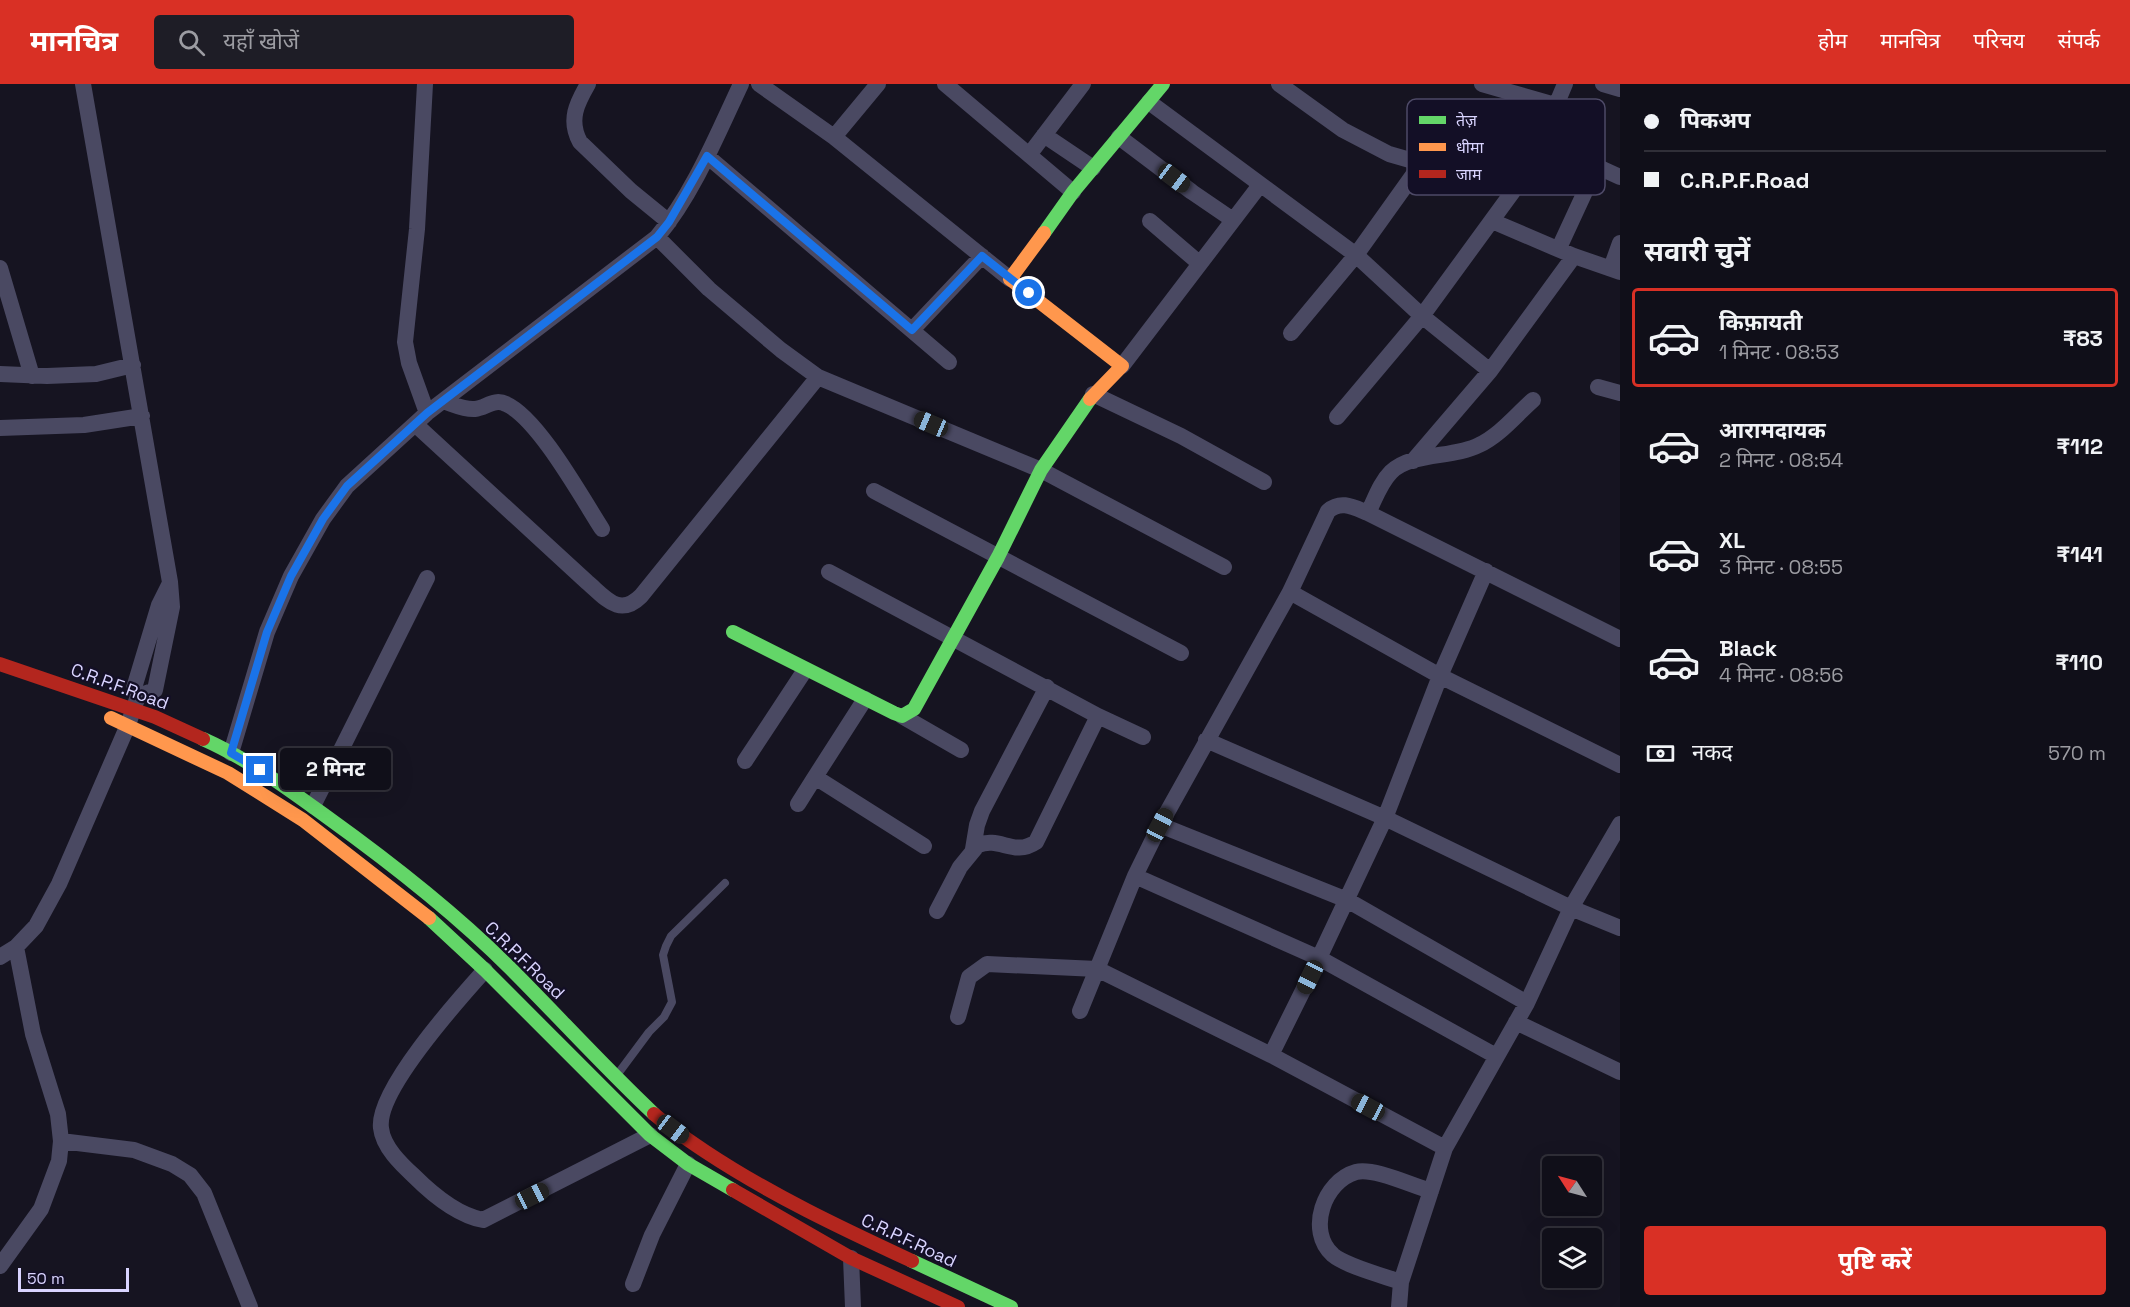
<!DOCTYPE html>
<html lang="hi">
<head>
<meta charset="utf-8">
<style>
	:root { --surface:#100f19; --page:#1e1d26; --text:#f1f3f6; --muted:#9c9ca2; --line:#302f38; --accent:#d93025 }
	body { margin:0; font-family:"Space Grotesk","Noto Sans Devanagari",sans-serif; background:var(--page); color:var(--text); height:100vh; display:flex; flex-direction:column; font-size:22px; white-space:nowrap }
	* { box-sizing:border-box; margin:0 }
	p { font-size:20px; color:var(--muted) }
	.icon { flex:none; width:33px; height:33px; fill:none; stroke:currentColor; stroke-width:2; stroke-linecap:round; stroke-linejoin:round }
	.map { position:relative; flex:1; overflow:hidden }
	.panel { display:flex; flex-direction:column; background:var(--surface); width:510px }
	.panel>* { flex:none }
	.guide { display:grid; align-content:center; height:132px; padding:0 24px; background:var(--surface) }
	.needle { width:39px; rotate:306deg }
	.buttons { position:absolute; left:1542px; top:1072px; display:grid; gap:12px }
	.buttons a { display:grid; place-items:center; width:60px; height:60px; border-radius:6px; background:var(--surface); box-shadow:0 6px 24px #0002,0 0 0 2px var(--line); font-size:30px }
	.scale { position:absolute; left:18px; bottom:15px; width:111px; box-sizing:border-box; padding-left:6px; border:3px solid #d9d4ff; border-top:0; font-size:16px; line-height:21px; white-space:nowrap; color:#d9d4ff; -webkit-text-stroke:4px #130f26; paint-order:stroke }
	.end { position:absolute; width:27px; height:27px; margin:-14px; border:8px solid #1a73e8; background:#fff; box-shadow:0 0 0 3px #fff }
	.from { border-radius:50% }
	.bubble { position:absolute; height:42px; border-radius:6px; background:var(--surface); box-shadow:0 6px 24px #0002,0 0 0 2px var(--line); font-size:20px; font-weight:700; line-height:42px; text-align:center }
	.car { position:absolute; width:18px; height:36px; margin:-18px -9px; border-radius:8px; box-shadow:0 0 4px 2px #0007; background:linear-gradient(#222 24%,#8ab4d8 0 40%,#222 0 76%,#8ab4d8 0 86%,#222 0) }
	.guide b { display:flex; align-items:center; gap:21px; height:57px; font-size:22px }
	.guide b+b { border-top:2px solid var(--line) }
	.guide i { width:15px; height:15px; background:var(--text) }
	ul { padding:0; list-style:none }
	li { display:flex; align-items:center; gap:18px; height:99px; margin:0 12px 9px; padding:0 12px; border:3px solid transparent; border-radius:6px }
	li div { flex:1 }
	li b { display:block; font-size:22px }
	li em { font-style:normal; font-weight:700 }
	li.active { border-color:var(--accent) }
	li>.icon { width:54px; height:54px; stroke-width:1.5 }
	h2 { padding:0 24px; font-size:27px; line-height:72px }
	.pay { display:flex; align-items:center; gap:15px; height:66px; padding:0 24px; font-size:22px }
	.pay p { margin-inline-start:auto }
	.primary-button { display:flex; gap:12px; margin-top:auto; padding:12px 24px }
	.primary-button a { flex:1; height:69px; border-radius:6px; background:var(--accent); color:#fff; font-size:24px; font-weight:700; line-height:69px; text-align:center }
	header { display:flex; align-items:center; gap:36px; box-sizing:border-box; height:84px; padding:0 30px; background:var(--accent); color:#fff }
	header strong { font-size:28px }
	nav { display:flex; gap:33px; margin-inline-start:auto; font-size:21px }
	.search { width:420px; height:54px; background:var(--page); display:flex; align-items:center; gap:15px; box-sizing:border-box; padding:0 21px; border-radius:6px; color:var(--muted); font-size:22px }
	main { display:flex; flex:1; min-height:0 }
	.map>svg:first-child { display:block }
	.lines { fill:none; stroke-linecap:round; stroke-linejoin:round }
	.lane { stroke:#4a4962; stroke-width:8 }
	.street { stroke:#4a4962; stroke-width:16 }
	.fast { stroke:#63d668; stroke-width:14 }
	.slow { stroke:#ff974d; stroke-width:14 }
	.jam { stroke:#b3261e; stroke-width:14 }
	.route { stroke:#1a73e8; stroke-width:8 }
	.labels { text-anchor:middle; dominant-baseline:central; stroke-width:4.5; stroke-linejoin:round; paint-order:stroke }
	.street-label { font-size:18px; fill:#d9d4ff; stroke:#130f26 }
	.key { fill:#130f26; stroke:#4e4a67; stroke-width:1.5 }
	.key-label { font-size:16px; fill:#d9d4ff }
</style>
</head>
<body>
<header>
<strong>मानचित्र</strong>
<div class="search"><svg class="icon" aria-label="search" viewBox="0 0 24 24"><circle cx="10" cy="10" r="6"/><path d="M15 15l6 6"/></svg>यहाँ खोजें</div>
<nav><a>होम</a><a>मानचित्र</a><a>परिचय</a><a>संपर्क</a></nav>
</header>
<main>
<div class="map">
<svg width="1620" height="1223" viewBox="0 0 1620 1223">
	<rect width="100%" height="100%" fill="#161421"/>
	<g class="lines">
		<path class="lane" d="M617,991L649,948L664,933L672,918L663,871L666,862L671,852L725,799"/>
		<path class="street" d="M83,0L170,498L172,523L155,606L138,612
			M425,0L417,145L405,258L409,279L427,329
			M588,0C577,19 568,36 580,58L631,107L669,138
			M759,0L834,53L1010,195
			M945,0L1073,108
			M1279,0L1343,46L1389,70L1514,106
			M1482,0L1555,21
			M1603,0L1620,5
			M1149,18L1356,171L1422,232L1490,287
			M1044,51L1093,84
			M834,53L878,0
			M1119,53L1192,108L1233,136
			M1541,57L1620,93
			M1029,71L1083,0
			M707,72L949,278
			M1150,137L1199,179
			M1492,137L1574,172L1620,188
			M657,153L709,205L781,266L818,293L1041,386L1224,483
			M1559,164L1596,84
			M0,184L32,292
			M1611,184L1620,159
			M912,246L982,172
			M1291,249L1356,171L1421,80
			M1122,282L1260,101
			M0,290L47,292L96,290L133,281
			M1598,303L1620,309
			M1093,310L1181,352L1264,398
			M443,317C453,320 464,326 475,325C486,324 494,314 506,320C538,334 582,414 602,445
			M1337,333L1422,232L1514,106L1541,57L1565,0
			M415,340L587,498C605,513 619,534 641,512L818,293
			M0,344L84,341L142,332
			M1413,377L1490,287L1574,172
			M874,407L1181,569
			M1368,429C1375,415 1380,399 1391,388C1411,368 1454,374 1479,361C1499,352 1516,331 1533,316
			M829,488L1098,632L1143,653
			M1290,508L1440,592L1620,681
			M865,615L815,693L924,762
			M902,632L961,666
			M1206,656L1385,734L1571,824L1620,844
			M231,669L267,548L291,492L323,435L347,402L427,329L657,153C693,110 717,51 741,0
			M745,677L805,586
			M798,720L815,693
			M313,722L427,494
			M1160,741L1347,816L1527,919
			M973,765L977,741L982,727L1047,603
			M1135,792L1319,874L1385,734L1440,592L1486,487
			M937,827L960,783L978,761C1000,752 1014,773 1036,758L1098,632
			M0,873L16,863L36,842L59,800L128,641L138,612L134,604L159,521L170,499
			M485,886C459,915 376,1007 381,1044C383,1063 401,1080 414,1092C432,1110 457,1131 483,1136L650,1051
			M1080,927L1135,792L1160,741L1290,508L1328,427C1341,416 1353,423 1368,429L1620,555
			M958,933L969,893L987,880L1097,885L1271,971
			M1516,938L1620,988
			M61,1057L134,1066L172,1080L190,1091L204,1109L250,1223
			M1445,1064L1271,971L1319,874L1496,972
			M851,1174L853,1223
			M0,1182L41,1125L59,1077L61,1057L58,1030L33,950L16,863
			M1401,1198C1384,1192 1346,1182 1333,1171C1306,1147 1324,1097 1356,1088C1373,1083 1413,1102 1431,1107
			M633,1200L652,1151L688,1080
			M1399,1223L1401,1198L1445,1064L1527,919L1571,824L1620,740"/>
		<path class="fast" d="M1044,149L1073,108L1163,0
			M733,548L894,629L902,632L914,625L998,473L1041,386L1090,315
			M203,655C248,675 287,704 327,733C391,779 453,827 510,884C558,932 604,983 654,1030
			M429,834L485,886L650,1051L688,1080L733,1106
			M912,1177L1011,1223"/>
		<path class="slow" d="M1044,149L1010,195L1122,282L1090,315
			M111,634L228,689L303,736L429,834"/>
		<path class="jam" d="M0,580L155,633L203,655
			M654,1030C670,1044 688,1056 706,1068C771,1111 841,1144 912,1177
			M733,1106L851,1174L958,1223"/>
	</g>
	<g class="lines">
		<path class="route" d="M260,686L231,669L267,548L291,492L323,435L347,402L427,329L657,153L669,138L707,72L912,246L982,172L1029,209"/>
	</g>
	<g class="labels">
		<g class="street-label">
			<text transform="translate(120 602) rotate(20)">C.R.P.F.Road</text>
			<text transform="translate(525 876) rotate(44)">C.R.P.F.Road</text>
			<text transform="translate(909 1156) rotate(25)">C.R.P.F.Road</text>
		</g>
	</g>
	<rect x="1407" y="15" width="198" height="96" rx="9" class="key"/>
	<rect x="1419" y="32" width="27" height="8" fill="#63d668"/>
	<rect x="1419" y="59" width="27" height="8" fill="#ff974d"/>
	<rect x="1419" y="86" width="27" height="8" fill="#b3261e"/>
	<g class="key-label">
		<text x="1456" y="42">तेज़</text>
		<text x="1456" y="69">धीमा</text>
		<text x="1456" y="96">जाम</text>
	</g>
</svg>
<div class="buttons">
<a><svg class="needle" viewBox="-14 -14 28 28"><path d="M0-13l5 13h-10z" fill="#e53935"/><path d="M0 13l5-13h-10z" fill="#9c9ca2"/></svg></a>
<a><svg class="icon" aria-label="layers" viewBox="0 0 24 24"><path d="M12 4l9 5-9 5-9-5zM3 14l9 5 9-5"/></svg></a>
</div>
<div class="scale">50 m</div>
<i class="end from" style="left:1029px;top:209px"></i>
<i class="end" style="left:260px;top:686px"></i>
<div class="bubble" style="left:280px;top:664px;width:111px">2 मिनट</div>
<i class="car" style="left:1174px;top:94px;rotate:127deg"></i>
<i class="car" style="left:931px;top:340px;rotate:293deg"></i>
<i class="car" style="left:1160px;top:741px;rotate:28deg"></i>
<i class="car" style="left:1310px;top:893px;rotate:206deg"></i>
<i class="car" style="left:1368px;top:1023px;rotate:298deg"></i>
<i class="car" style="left:673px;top:1045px;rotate:127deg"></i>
<i class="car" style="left:532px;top:1112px;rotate:63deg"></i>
</div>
<section class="panel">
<div class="guide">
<b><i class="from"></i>पिकअप</b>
<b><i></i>C.R.P.F.Road</b>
</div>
<h2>सवारी चुनें</h2>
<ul>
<li class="active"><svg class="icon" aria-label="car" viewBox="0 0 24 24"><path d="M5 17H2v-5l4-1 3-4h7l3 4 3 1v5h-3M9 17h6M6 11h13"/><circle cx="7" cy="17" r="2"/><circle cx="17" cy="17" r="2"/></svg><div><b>किफ़ायती</b><p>1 मिनट · 08:53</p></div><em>₹83</em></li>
<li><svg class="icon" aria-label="car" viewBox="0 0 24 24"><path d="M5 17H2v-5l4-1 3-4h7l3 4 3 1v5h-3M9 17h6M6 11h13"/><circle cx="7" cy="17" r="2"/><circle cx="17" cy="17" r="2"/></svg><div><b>आरामदायक</b><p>2 मिनट · 08:54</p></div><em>₹112</em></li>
<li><svg class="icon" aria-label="car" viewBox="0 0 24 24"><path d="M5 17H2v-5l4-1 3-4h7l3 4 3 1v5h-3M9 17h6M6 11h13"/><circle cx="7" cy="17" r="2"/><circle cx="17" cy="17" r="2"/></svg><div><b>XL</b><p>3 मिनट · 08:55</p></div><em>₹141</em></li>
<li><svg class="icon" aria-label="car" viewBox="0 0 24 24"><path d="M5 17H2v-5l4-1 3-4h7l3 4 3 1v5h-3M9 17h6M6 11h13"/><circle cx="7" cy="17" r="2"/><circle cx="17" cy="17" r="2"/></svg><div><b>Black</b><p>4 मिनट · 08:56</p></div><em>₹110</em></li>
</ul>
<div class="pay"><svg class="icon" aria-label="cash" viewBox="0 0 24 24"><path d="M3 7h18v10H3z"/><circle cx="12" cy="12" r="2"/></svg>नकद<p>570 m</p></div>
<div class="primary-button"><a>पुष्टि करें</a></div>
</section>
</main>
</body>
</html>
